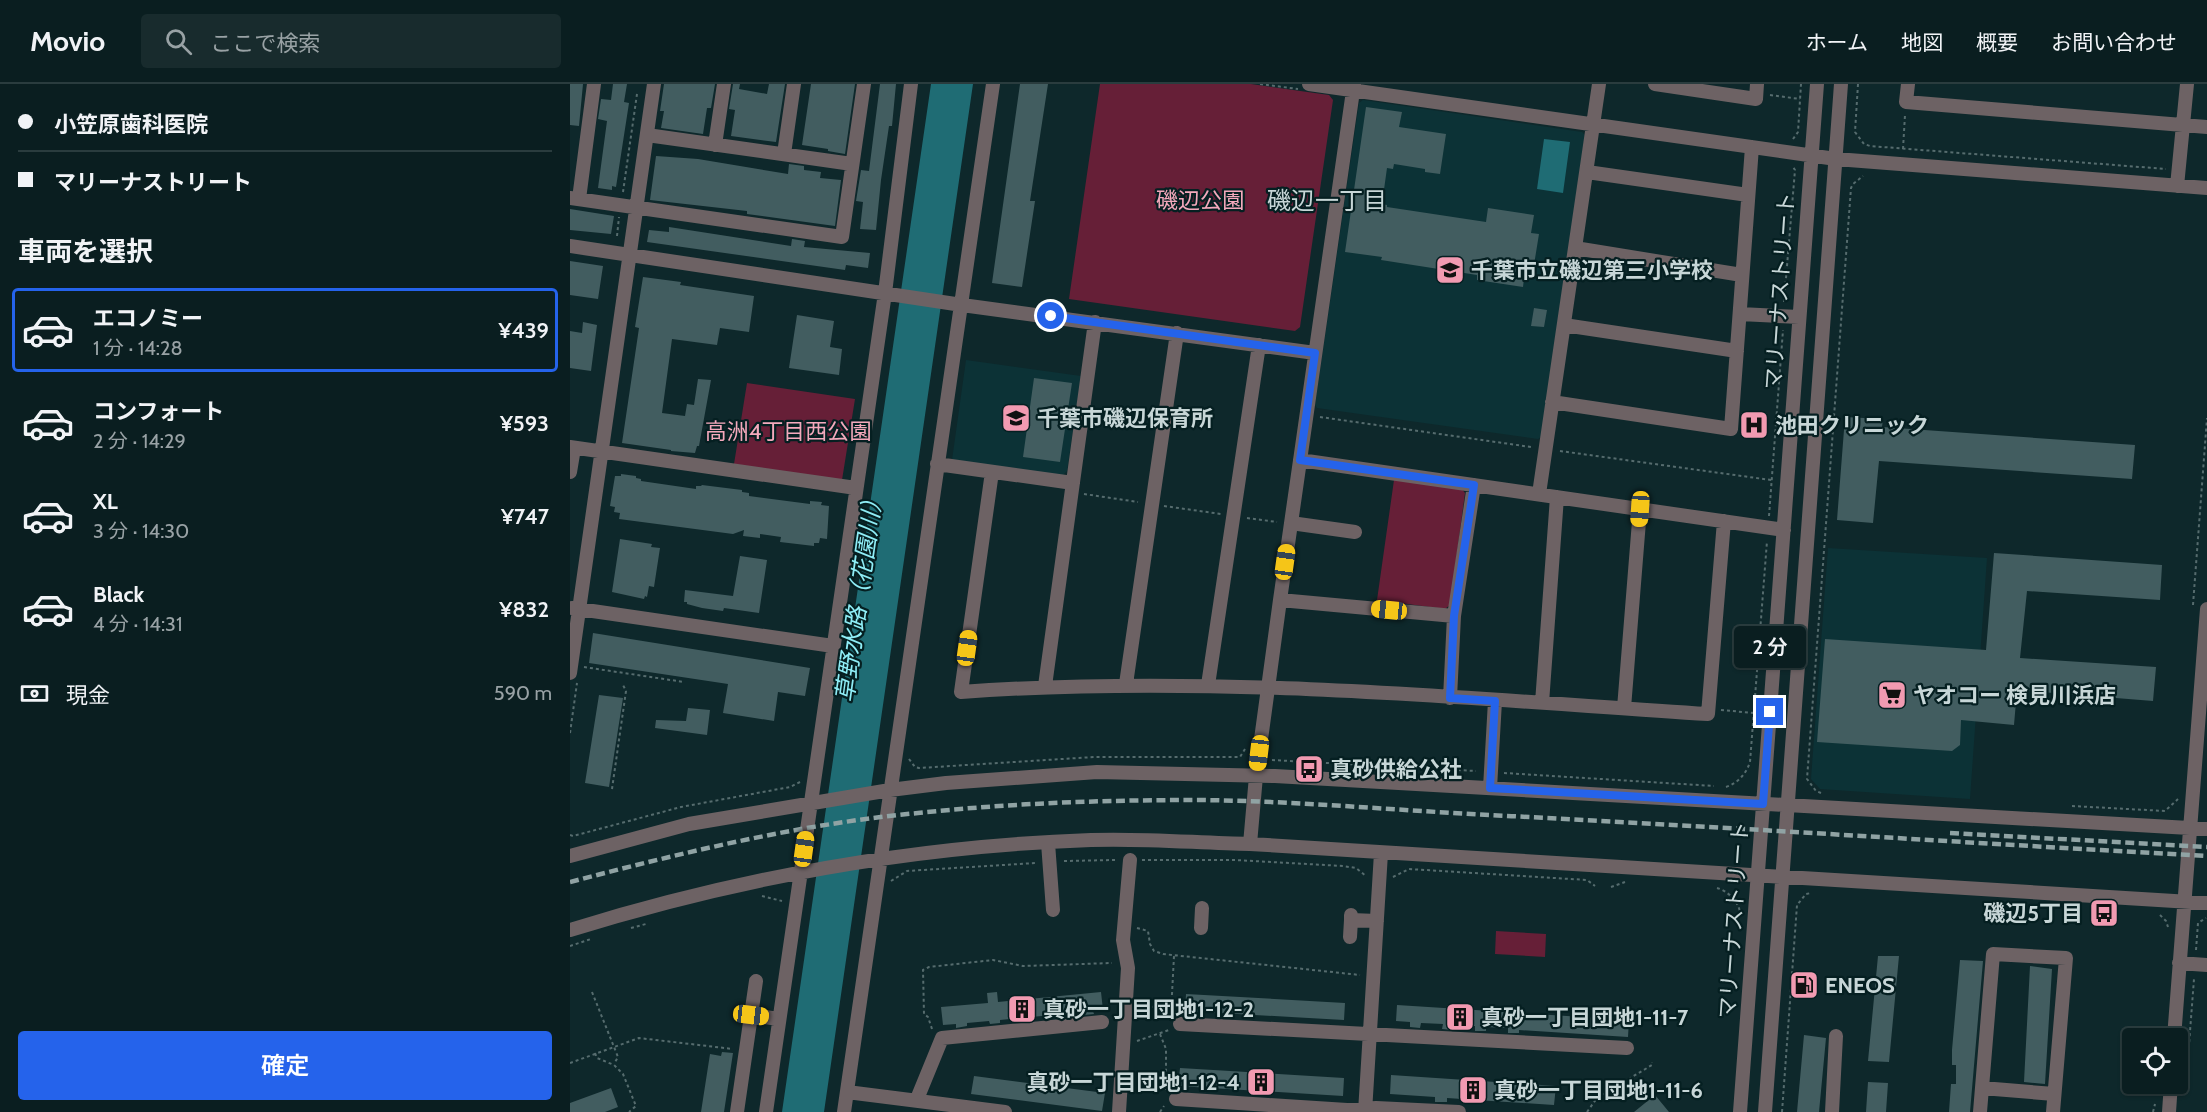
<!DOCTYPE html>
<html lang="ja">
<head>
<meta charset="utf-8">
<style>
	:root { --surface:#0a1e20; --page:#182b2d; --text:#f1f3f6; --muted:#99a2a5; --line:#2a3c3e; --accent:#2563eb }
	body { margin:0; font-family:Cabin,"Noto Sans JP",sans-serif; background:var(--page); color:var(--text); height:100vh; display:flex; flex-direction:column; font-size:22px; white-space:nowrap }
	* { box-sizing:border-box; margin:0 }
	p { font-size:20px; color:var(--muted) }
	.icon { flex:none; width:33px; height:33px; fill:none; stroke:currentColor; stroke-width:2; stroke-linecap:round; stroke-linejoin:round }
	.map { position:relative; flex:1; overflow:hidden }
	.side { display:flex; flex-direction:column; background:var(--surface); width:570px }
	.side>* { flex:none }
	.top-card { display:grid; align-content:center; height:132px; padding:0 18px; background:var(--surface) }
	.tools { position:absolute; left:1552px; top:944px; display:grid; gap:12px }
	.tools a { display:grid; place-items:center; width:66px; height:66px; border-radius:6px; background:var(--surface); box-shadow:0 2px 4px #0004,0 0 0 2px var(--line); font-size:30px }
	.end { position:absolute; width:27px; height:27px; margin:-14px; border:8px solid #2563eb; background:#fff; box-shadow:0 0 0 3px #fff }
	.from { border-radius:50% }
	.bubble { position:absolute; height:42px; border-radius:6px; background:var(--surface); box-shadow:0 2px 4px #0004,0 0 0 2px var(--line); font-size:20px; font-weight:600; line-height:42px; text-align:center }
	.car { position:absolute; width:18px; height:36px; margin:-18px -9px; border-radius:8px; box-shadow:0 0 4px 2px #0007; background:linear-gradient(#f5c518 24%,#345 0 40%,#f5c518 0 76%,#345 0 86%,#f5c518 0) }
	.top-card b { display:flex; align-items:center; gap:21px; height:57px; font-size:22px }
	.top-card b+b { border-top:2px solid var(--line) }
	.top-card i { width:15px; height:15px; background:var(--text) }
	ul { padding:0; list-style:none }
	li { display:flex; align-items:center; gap:18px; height:84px; margin:0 12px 9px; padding:0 6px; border:3px solid transparent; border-radius:6px }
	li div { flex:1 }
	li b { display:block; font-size:22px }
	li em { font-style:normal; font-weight:600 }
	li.current { border-color:var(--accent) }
	li>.icon { width:54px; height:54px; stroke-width:1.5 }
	h2 { padding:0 18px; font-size:27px; line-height:72px }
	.pay { display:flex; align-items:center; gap:15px; height:66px; padding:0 18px; font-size:22px }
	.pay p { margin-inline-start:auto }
	.primary-button { display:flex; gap:12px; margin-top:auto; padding:12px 18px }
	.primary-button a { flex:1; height:69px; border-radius:6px; background:var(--accent); color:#fff; font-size:24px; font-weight:600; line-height:69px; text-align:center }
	header { display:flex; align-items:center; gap:36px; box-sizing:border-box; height:84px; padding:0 30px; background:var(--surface); border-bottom:2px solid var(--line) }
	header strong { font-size:28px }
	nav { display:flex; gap:33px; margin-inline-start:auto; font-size:21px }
	.search { width:420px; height:54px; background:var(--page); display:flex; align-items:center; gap:15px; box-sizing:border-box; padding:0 21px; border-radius:6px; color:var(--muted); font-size:22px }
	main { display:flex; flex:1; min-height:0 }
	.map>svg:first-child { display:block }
	.built { fill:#0c3236 }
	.green { fill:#661f37 }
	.water { fill:#1f6c74 }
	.building { fill:#425d60 }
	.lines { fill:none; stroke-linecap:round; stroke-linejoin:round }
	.path { stroke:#566c6e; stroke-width:2; stroke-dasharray:3 3; stroke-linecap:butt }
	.minor { stroke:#6d6264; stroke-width:14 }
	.rail { stroke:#90a3a4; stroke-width:4.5; stroke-dasharray:9 4.5; stroke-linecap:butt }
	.route { stroke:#2563eb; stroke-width:8 }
	.labels { text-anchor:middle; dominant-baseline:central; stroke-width:4.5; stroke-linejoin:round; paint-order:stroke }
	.park-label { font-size:22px; fill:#f4a9bc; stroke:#051f21 }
	.poi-label { font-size:22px; font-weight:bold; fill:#c7d6d7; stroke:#051f21; text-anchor:start }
	.street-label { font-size:22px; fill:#c7d6d7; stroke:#051f21 }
	.neighbourhood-label { font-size:24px; fill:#c7d6d7; stroke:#051f21 }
	.water-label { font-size:24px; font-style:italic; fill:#8feef7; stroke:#051f21 }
</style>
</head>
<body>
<header>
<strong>Movio</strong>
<div class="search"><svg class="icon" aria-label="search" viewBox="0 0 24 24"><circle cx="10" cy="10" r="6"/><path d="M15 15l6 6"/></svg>ここで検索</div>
<nav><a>ホーム</a><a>地図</a><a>概要</a><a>お問い合わせ</a></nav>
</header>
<main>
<section class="side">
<div class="top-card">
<b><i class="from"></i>小笠原歯科医院</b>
<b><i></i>マリーナストリート</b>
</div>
<h2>車両を選択</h2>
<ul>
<li class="current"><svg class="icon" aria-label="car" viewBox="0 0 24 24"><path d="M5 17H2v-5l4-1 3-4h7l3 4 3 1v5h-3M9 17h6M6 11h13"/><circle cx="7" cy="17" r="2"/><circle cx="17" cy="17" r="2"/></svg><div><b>エコノミー</b><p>1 分 · 14:28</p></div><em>¥439</em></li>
<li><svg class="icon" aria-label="car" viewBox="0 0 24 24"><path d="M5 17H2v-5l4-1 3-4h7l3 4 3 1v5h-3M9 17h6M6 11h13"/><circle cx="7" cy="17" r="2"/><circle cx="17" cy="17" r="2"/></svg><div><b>コンフォート</b><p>2 分 · 14:29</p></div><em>¥593</em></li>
<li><svg class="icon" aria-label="car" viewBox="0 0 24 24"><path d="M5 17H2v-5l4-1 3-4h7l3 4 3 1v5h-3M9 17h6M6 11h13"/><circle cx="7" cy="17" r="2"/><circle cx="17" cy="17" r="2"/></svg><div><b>XL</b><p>3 分 · 14:30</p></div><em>¥747</em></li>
<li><svg class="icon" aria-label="car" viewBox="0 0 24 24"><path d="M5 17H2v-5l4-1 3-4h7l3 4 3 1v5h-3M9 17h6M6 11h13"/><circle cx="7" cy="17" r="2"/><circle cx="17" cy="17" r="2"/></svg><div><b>Black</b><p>4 分 · 14:31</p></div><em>¥832</em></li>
</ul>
<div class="pay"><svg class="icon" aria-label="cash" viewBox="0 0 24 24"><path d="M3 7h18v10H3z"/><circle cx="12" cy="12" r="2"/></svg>現金<p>590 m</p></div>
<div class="primary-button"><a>確定</a></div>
</section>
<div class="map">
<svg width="1637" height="1028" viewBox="0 0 1637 1028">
	<rect width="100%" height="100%" fill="#0e282b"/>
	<path class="built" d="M793,16L1012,48L1015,51L971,353L968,355L747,324L745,321L789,19Z
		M396,276L511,292L497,387L492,392L382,376Z
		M1258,464L1417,474L1400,715L1250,705L1241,695Z"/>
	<path class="green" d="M530,0H681L759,11L763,16L730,243L725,247L499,215Z
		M177,299L285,315L272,396L164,380Z
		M824,396L891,404L895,409L880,521L875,525L807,516Z
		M926,847L976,850L975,873L925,870Z"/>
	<path class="water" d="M361,0H403L254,1028H212Z
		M974,55L1000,58L993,109L967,105Z"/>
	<path class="building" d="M0,0H13L9,42L0,41Z
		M43,0H57L54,18L59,19L46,103L42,102V106L28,104L37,37L28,35L31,15L41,16Z
		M94,0H145L141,24H137L133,50L91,44L94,27H90Z
		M163,0H170L169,5L197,10L199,0H215L206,58L161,52L165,26L159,25Z
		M241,0H285L275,70L258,67V65L232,61Z
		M310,0H326L322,42H319L311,96L306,146L290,145L293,118L286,117L291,86L299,87Z
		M450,0H478L460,117H465L452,203L422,199Z
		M796,23L832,28L829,43L876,50L870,90L855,88V85L824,80L823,85L817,84L812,120L817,121V123L916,138L918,124L964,131L961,149L969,150L963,187L955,186L953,203L907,196V191L811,176L812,173L775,168Z
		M86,72L128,75L218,90L219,80L234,82V86L251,88L250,94L271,96L265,142L177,130V127L80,116Z
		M0,125L44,132L41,150L0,146Z
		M99,143L221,162L222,155L235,157L234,163L300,169L298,184L276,181L275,186L77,158L79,146L99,148Z
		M0,177L33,182L28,215L0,211Z
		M73,193L111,198L110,201L184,212L179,248L150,244L147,261L102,255L92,329L115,332L117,320L124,321L128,295L141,296L129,362H127L125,369L101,367V366L52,359L69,244L65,243Z
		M964,224L977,226L974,243L961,242Z
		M227,231L264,237L260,263L272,265L269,291L219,284Z
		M13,238L27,241L21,287L0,284V247L12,249Z
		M464,294L502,299L490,378L453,373Z
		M1275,333L1313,335L1312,343L1565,361L1562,395L1309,377L1303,439L1267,436Z
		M51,390L66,392V394L71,395V397L126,405V402H131L132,401L172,406V408L179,409V412L240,420V417L252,418L251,421L259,422L257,455L250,454L249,459H244V462L210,458L211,453L190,450V454L173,452L174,446L163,450L49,435L50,429L44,428L45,423L40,422L45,392H51Z
		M50,455L82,460L81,463L90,464L84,503L79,502L77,513L75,512L74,515L42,508Z
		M1424,469L1592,481L1590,516L1457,507L1450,574L1586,583L1583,617L1447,606L1444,641L1391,636L1390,661L1382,667L1247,658L1255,555L1416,566Z
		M170,472L197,476L189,529L154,524L153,527L132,524L117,520V518H114L115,506L163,512Z
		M23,549L240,584L235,612L208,608L204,637L153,629L158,600L19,579Z
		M29,611L53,614L39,703L15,699Z
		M118,624L140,626L137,651L85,644L86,636L116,637Z
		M1308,872H1329L1319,978L1298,977Z
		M1390,876L1413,877L1400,1028H1379L1381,1000H1386V981H1382V966Z
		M1460,882L1482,885L1475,1000L1454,998Z
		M427,908L428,918L531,908L533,926L523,927L524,930L483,934L482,931L430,936V939L420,940L419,937L397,939V942L386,944V940L373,941L371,923L418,919L417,909Z
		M616,910L775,919L774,936L615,927Z
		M827,921L1059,936L1058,953L949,946V949H938V944L916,943V947H905V942L883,941V946L872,945L873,940L851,939L850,944L840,943V938L826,937Z
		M1234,951L1256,954L1249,1028H1227Z
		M152,968L163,969L154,1028H131L140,970L151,972Z
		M610,984L774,994L773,1012L608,1002Z
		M821,991L986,1002L984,1021L877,1014V1018H865V1013L820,1010Z
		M404,992L535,1009L532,1027L401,1010Z
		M1298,998L1318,999L1316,1028H1296Z
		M41,1004L48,1023L35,1028H0V1019Z
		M1085,1011L1099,1028H1064Z"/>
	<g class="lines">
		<path class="path" d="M690,0L728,5
			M1288,0L1285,48L1294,60L1300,62L1596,85
			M1200,11L1230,15
			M1223,55L1228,48L1231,0
			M1333,65L1335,31
			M53,108L67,10
			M47,152L49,133
			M1214,218L1225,86L1223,83
			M750,333L961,363
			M990,367L1201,396
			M514,410L568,418
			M594,422L651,430
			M1199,432L1213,246
			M677,434L707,438
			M1623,521L1637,334
			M14,583L114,598
			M1151,626L1184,629
			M0,649L7,599
			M339,675L345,683L349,684L524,673H670L675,665
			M702,676L906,687
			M934,689L1144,702
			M1156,703C1168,699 1176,690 1180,678L1197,457
			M42,705L56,607L53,601
			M1251,709L1246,707L1237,695L1281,104L1283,100L1293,92
			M1502,722L1595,727L1608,715
			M0,751L3,752L111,723L220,703L230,698
			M572,776H665L773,782L786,784L796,792
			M494,777L545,776
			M823,793L839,785L1017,796L1025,802
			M321,797L337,787L465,779
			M1041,803L1055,798
			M1147,804C1158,807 1169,818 1170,829
			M192,812L212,817
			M1590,831L1596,837L1598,843
			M61,844L76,840
			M567,844L578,847L580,860L584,867L593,870L790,891
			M0,862L21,855
			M1626,866L1628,839L1636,834
			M22,908L48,973L44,980
			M570,917L600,931
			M601,929L604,872
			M362,945L358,933L354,930L353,886L359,883L423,876L453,882L542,879
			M590,950L596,965V1007
			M567,957L599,946
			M25,969L27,974L44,981L53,990L66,1022L59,1028
			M0,979L69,954L163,965
			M1616,1000L1624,895
			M590,1028L594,1022
			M1017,1028L1027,1014L1082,981V978
			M1212,1028L1227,821L1236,810L1241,809
			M1583,1028L1585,1020"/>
		<path class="minor" d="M739,0L1266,75L1637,104
			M1085,0L1186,15L1187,0
			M1338,0L1336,18L1637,43
			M77,51L282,80
			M145,61L154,0
			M214,70L224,0
			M1017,88L1178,111
			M1607,102L1617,0
			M0,114L272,153L294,0
			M9,115L24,0
			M0,162L392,221L745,269
			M1005,164L1172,191
			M1170,230L1229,233
			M994,241L1167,267
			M982,318L1161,345L1182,63
			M0,363L286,404
			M730,376L1214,446
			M367,380L503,399
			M0,388L4,364
			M422,388L391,608C640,590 889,614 1138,630L1154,437
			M969,410L1029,0
			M721,439L785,448
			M710,516L884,532
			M2,524L263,562
			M0,589L84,0
			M556,600L607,249
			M638,601L689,261
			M475,602L525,238
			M880,614L884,532L904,401
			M972,619L987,413
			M1054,624L1070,425
			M920,704L925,617
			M478,759L483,826
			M680,760L686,692L710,516L784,0
			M0,772L119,740L320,706L376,699L527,688L705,692L1637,745
			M781,831V836L807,837
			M631,844L632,824
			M0,846C168,794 345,762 521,756C574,754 627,759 680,760L1637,819
			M780,853L781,836
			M1609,879L1637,881
			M181,931L209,935
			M610,940L1057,964
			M1604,954L1637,525
			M1412,1004L1484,1010
			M277,1008L435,1028
			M347,1015L372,954L532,938
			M606,1015L777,1026L806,1024L889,1028
			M167,1028L186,897
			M196,1028L315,209L341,0
			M274,1028L423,0
			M549,1028L558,884L553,856L560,776
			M795,1028L811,769
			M1170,1028L1247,0
			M1195,1028L1271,0
			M1262,1028L1266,952
			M1410,1028L1423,870L1496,874L1483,1028
			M1599,1028L1601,999"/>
		<path class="rail" d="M1380,749L1637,763
			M0,798C115,768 230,740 348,729C442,719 536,716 629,716C725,717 823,726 919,731C1158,743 1397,759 1637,772"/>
	</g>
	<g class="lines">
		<path class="route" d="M481,232L745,269L730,376L904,401L884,532L880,614L925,617L920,704L1193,720L1200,628"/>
	</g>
	<defs>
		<g id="school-square" transform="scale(1.5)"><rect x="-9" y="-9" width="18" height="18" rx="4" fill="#f19ab1" stroke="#051f21"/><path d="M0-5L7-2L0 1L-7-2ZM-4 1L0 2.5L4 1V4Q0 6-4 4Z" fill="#111"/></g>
		<g id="hospital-square" transform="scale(1.5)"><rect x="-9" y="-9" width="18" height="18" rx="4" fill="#f19ab1" stroke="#051f21"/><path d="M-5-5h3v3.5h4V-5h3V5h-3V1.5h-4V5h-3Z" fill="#111"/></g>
		<g id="supermarket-square" transform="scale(1.5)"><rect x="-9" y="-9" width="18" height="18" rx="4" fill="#f19ab1" stroke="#051f21"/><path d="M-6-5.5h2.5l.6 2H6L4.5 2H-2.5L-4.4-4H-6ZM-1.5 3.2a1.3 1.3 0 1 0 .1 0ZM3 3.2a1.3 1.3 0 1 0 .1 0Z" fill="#111"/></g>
		<g id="bus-square" transform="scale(1.5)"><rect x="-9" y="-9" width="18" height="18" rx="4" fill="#f19ab1" stroke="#051f21"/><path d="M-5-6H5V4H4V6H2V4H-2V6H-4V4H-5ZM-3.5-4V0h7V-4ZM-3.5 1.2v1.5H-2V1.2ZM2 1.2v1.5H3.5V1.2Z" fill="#111"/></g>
		<g id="fuel-square" transform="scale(1.5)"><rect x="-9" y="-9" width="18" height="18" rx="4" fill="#f19ab1" stroke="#051f21"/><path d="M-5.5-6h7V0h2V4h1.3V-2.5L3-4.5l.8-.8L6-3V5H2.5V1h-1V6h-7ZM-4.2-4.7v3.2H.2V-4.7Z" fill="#111"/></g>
		<g id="building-square" transform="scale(1.5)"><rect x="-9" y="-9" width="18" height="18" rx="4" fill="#f19ab1" stroke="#051f21"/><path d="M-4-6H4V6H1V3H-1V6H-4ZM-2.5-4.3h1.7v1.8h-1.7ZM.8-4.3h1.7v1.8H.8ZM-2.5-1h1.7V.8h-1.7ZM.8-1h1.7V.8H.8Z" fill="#111"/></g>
	</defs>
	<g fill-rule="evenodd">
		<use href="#school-square" x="880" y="186"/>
		<use href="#school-square" x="446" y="334"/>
		<use href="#hospital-square" x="1184" y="341"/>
		<use href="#supermarket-square" x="1322" y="611"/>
		<use href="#bus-square" x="739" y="685"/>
		<use href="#bus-square" x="1534" y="829"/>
		<use href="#fuel-square" x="1234" y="901"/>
		<use href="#building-square" x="452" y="925"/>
		<use href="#building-square" x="890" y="933"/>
		<use href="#building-square" x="691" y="998"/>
		<use href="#building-square" x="903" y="1006"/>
	</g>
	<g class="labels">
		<g class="park-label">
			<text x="630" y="116">磯辺公園</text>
			<text x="218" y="347">高洲4丁目西公園</text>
		</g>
		<g class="poi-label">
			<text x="901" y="186">千葉市立磯辺第三小学校</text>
			<text x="467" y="334">千葉市磯辺保育所</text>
			<text x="1205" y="341">池田クリニック</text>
			<text x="1343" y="611">ヤオコー 検見川浜店</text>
			<text x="760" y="685">真砂供給公社</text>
			<text x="1513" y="829" text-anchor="end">磯辺5丁目</text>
			<text x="1255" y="901">ENEOS</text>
			<text x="473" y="925">真砂一丁目団地1-12-2</text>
			<text x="911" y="933">真砂一丁目団地1-11-7</text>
			<text x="670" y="998" text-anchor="end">真砂一丁目団地1-12-4</text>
			<text x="924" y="1006">真砂一丁目団地1-11-6</text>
		</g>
		<g class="street-label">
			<text transform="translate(1210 207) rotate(-86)">マリーナストリート</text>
			<text transform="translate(1164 836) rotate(-86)">マリーナストリート</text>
		</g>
		<g class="neighbourhood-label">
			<text x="757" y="116">磯辺一丁目</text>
		</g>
		<g class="water-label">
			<text transform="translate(289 511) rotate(-82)">草野水路（花園川）</text>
		</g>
	</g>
</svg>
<div class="tools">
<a><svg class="icon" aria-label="locate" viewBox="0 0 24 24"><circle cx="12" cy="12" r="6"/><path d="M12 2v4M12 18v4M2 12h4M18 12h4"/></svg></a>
</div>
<i class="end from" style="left:481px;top:232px"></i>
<i class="end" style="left:1200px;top:628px"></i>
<div class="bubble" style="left:1164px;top:542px;width:72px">2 分</div>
<i class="car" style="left:1070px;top:425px;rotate:184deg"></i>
<i class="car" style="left:715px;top:478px;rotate:8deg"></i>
<i class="car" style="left:819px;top:526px;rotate:276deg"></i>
<i class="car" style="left:397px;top:564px;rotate:8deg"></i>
<i class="car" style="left:689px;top:669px;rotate:187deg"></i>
<i class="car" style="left:234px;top:765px;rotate:8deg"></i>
<i class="car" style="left:181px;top:931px;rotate:97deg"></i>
</div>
</main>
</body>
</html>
